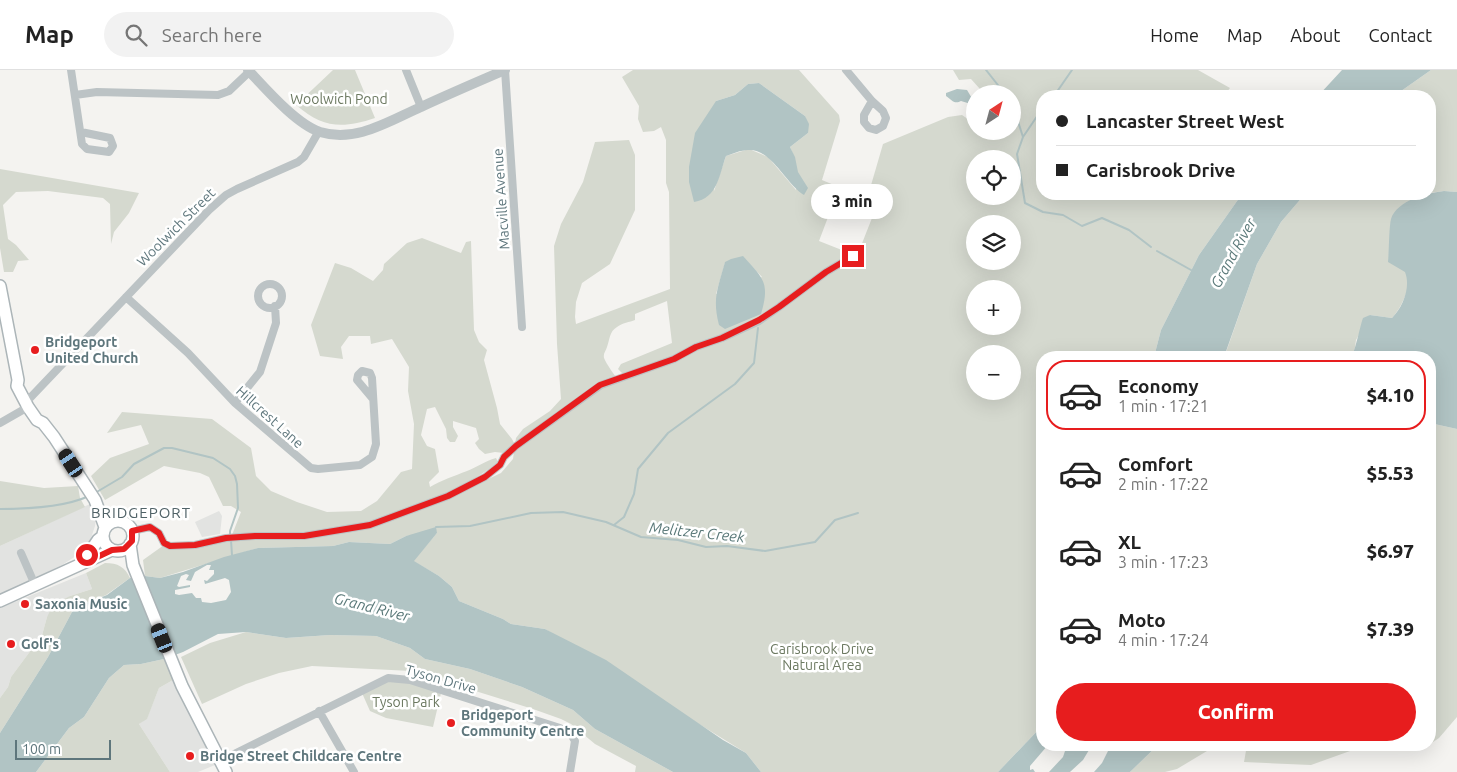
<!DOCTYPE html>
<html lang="en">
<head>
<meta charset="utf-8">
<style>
	:root { --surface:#fff; --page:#f2f2f2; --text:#222; --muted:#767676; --line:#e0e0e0; --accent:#e71d1e }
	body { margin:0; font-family:Ubuntu,sans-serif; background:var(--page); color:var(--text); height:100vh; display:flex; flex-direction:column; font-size:19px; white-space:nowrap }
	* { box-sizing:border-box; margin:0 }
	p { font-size:16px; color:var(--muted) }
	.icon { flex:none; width:28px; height:28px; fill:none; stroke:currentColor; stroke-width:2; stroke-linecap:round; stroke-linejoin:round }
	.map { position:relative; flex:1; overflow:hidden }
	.sheet { position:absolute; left:1036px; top:281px; width:400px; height:400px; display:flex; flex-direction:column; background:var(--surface); border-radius:20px; box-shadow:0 5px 20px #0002 }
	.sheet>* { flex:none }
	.top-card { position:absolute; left:1036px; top:20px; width:400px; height:110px; border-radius:20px; box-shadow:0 5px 20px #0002; display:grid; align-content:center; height:110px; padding:0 20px; background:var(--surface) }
	.needle { width:32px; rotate:36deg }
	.fabs { position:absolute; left:966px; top:15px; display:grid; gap:10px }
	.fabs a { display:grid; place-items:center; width:55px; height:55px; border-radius:50%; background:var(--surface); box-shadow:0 5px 20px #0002; font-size:25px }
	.scale { position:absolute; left:15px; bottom:12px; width:96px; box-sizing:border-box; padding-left:5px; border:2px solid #5e767c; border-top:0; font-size:14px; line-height:18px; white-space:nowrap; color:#5e767c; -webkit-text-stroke:4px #fff; paint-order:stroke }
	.end { position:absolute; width:22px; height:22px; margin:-11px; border:6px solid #e71d1e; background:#fff; box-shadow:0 0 0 2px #fff }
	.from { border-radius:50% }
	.bubble { position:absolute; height:35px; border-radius:18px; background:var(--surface); box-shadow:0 5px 20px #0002; font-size:16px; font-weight:800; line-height:35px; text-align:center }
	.car { position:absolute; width:15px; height:30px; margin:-15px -8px; border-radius:6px; box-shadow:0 0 4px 1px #0007; background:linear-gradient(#222 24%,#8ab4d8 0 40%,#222 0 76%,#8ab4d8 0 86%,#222 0) }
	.top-card b { display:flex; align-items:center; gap:18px; height:48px; font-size:19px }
	.top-card b+b { border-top:1px solid var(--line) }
	.top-card i { width:12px; height:12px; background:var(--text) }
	ul { padding:9px 0 0; list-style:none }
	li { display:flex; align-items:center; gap:15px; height:70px; margin:0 10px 8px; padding:0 10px; border:2px solid transparent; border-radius:20px }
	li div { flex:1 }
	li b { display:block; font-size:19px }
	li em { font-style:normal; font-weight:800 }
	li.active { border-color:var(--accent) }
	li>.icon { width:45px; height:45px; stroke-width:1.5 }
	.primary-button { display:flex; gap:10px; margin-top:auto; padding:10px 20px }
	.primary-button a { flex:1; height:58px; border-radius:30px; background:var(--accent); color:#fff; font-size:20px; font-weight:800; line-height:58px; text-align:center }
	header { display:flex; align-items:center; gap:30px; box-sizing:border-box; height:70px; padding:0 25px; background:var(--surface); border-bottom:1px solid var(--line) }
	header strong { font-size:24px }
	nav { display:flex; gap:28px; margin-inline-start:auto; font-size:18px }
	.search { width:350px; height:45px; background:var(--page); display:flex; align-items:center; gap:12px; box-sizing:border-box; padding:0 18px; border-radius:28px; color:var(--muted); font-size:19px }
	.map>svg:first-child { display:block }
	.built { fill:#e2e3e1 }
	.green { fill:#d5d9cf; fill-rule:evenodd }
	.water { fill:#b1c4c4; fill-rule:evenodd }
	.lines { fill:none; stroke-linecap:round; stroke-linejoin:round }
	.stream { stroke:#b1c4c4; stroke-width:2 }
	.secondary-casing { stroke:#acb5b8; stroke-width:14 }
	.minor { stroke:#bcc3c5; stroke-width:8 }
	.tertiary { stroke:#bcc3c5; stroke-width:10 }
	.secondary { stroke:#fff; stroke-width:11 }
	.route { stroke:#e71d1e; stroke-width:6 }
	.poi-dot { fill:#e71d1e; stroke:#fff; stroke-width:2 }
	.labels { text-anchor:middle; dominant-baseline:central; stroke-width:5; stroke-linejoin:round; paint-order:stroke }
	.park-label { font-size:14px; fill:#6c7961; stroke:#fff }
	.street-label { font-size:14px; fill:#5e767c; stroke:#fff }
	.poi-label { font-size:14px; font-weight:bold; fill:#5e767c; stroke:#fff; text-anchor:start }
	.water-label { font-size:15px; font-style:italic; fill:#597878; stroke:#fff }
	.neighbourhood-label { font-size:15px; letter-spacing:1px; fill:#506267; stroke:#fff }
</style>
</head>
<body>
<header>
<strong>Map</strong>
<div class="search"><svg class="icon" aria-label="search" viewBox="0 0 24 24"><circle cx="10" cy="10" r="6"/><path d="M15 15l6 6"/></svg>Search here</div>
<nav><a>Home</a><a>Map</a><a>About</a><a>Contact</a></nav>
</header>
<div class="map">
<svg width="1457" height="702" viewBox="0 0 1457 702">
	<rect width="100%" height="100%" fill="#f4f3f0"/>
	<path class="built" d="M90,434L96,446L95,456L90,471L79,484L62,495L0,525V476Z
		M219,441L222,446L220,464L202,467L195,452Z
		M86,503L92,519L70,526L47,547L41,569L34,576L11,607L8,617L0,628V538Z
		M173,610L215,695L198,702H170L139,654L147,648L159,618Z"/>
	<path class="green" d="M333,0H355L375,48C342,59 323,58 296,35Z
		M633,0H799L839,45L840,51L822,110L867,129L883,74L948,47L962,45L975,54V61H1012V24H980V19L971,9L959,10L953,0H1198L1230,18L1224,26H1042V124H1242L1199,185L1161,260L1154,287L1042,288V656L998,702H761L746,683L545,559L511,554L503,549L459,531L452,517L439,506L413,491L437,463L406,466L390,474L349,472L333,476L258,478L160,508L145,506L143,490L164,475L187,478L249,468L367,459L429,437L501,403L513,389L516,368L523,359L550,341L561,329L557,274L554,176L561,154L583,112L595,72L629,70L635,85V140L610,194L582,213L576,232L575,247L576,254L670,219L669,122L666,113V70L661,57L654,61L643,62L638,49L639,36L622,7ZM759,13L805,46L808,63L790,77C797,92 797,104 796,120L768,87L749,79L726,86L714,121L716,31L735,25L748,14ZM975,89H1012V126H975ZM833,134L872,148L857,186L819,171ZM975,154H1012V191H975ZM743,187L762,207L716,224L725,193ZM975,219H1012V256H975ZM667,231L672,273L621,294L618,299L627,308L619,310C615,307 606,293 604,288C603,283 606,281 607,277C610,269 609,262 617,257C622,253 630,252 635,250V244ZM975,284H1012V321H975Z
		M1431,0H1457V122L1444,121L1430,123V26H1394Z
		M0,99L139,123L129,143L114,162L111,174L110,134L103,128L48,121L16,122L3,135L8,169L16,175L29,190L18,191L13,202H4L0,178Z
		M1305,124H1426C1420,125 1414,129 1409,132C1373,151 1403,182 1408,210C1410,220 1399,241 1392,248L1370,245L1356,270L1354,284L1351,287L1224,288L1257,194L1281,152Z
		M422,168L461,183L466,172L471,171L474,260L479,272L487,280L484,290L497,338L500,354L512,369L514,373L504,383L495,382L485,384L479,379L475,373L479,369L476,358L453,351V357L458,366L455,372H450L447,368L446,359L435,337L427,339L421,365L427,376L435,379L439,402L429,412L430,417C442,410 454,406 467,401C477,397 485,391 496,388L498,392C447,433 363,459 297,464C276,466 254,465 232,465L241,442L231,436H223L209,407L200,403L164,396L105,430L91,406L110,388L149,374L141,355L107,363L122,342L212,349L251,378L256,406L271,421L297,432L327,442L361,441L377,431L401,402L412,399L414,354L408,321L409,297L392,269L371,274L370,266H349L341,277L343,289L320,286L311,255L335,193L351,198L373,211L383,200L384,194L407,173Z
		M1430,353L1457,359V647L1439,668L1430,674Z
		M0,411L44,418L78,416L80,428L85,437L0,476Z
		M105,493C118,493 125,497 130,508L106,525L79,536L72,542L48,587L0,663V628L8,617L11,607L34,576L41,569L47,547L53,535L70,526L92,519L86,503Z
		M246,562L286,568L330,565L376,566L410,578L425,589L470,599L522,617L573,640L595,659L673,702H635L636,696L595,674L571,654L561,649L533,639L411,601L312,596L279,603L246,614L202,634L181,587L210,573Z
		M164,589L173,610L159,618L147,649L139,654L170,702H36L69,658L84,647L109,608L124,595L141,594Z
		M387,611L411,613L441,623L433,657L386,648L370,641L362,623Z
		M1158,675H1217L1177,699L1165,702H1130Z
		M1247,675H1429L1426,677L1364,676L1311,695L1244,692Z"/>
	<path class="water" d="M1342,0H1431L1394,26H1318Z
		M759,13L805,46L809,54L808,63L790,77L795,87L798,102L808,118L804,125C786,114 771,78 748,80C741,80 732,84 726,86C719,105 718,128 694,132L689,112V97L695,63L716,31L735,25L748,14Z
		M957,19L967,20L973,30L971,34L961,31C954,35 951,29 946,26V23Z
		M1444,121L1457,122V359L1430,353V288L1351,287C1355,283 1360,256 1363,248L1370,245L1392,248C1403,237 1411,217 1405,202L1388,192C1389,182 1389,157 1391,149C1397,130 1428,123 1444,121Z
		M1242,124H1305L1281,152L1257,194L1224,287H1154L1161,260L1199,185Z
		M743,186C764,209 770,213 761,244L725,259L719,255C712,228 718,218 725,192L731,189Z
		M436,457L437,463L414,491L439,506L452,517L459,531L503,549L511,554L545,559L606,590L723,670L746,683L761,702H673L595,659L573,640L522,617L470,599L425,589L410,578L376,566L330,565L286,568L246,562L218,564L183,582L164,589L141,594L124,595L109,608L84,647L69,658L36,702H0V663L48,587L72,542L79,536L107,525L130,508L145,506L160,508L183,502L224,487L258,478L333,476L349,472L390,474L406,466ZM207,495H211L209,500H214V504L207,511L204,510L205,514L225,508L229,510L231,522L226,530L211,533L202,532L201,528H196L192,523L179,525L175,524V520L190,517V515L179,517L177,516L181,506L186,504L189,505L186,510L191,511L195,502Z
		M1042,656V675H1048L1030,696V700L1033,699L1035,702H998Z
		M1067,675H1092L1083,690L1070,702H1049L1063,687Z
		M1111,675H1158L1130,702H1094L1102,693Z"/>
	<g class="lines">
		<path class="stream" d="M986,0L1005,24
			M1054,26L1072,0
			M1012,33L1023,67
			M1042,39L1023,67L1017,84L1025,133L1043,142L1063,145L1082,156L1102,148L1129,160L1151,177
			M1157,181L1191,200
			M95,423L122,407L134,394L164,378H172L213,388L230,399L235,406L237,414L238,438L230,461V465
			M0,439C26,439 65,437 89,426
			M614,455L624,447L634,424L638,399L668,363L735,314L754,293L758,258
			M436,457L470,456L531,443L563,442L606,452L641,467L678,470L706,477L727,476L765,481L815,472L835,450L858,443
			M231,470L232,485"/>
		<g class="secondary-casing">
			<path id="secondary" d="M0,216L18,310L17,316L28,337L37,350L43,353L54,367L95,430L105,457
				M103 466a15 15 0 1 1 30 0a15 15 0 1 1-30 0Z
				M130,474L133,495L182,616L226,702
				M84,491L98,470L103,466
				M0,531L112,480"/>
		</g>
		<path class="minor" d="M71,0L82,74L87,79L109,82L113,76L110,68L81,62
			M406,0L421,37
			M505,0L522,257
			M846,0L872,31L883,41L886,48L883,56L876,60L869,58L864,52V45L872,31
			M75,25L97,22L218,25L229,21L249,2
			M258 226a12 12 0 1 1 24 0a12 12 0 1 1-24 0Z
			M126,227L188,283L235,333L311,398L318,399L360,395L372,387L376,374L372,308L370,303L362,301L358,305L357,310L373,329
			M30,328L209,140L226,125L237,119L298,92L304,87L319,61
			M235,333L260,302L276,253L275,236
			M0,353L28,337
			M132,461L150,457L159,463L164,473L170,476L195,475L226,468L255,466H304L370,455L448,426L485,407L500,395L504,387L516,376L601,315L674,289L696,277L722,268L759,251L779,237L826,202L853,186
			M21,483L35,515
			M319,641L354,702
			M220,691L388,608L410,610L560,658L570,663L575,671L570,702"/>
		<path class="tertiary" d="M248,0C265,18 296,54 320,62C356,73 389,51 421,37C449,24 477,12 505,0"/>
		<use href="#secondary" class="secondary"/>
	</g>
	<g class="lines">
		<path class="route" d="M87,485L84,491L91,490L112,480L124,479L132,471V461L150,457L159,463L164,473L170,476L195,475L226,468L255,466H304L370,455L448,426L485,407L500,395L504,387L516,376L600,315L674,289L696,277L722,268L759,250L779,237L826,202L853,186"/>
	</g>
	<g class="poi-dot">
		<circle cx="35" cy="280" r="5"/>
		<circle cx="25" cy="534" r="5"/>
		<circle cx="11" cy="574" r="5"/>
		<circle cx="451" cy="653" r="5"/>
		<circle cx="190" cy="686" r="5"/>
	</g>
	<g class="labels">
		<g class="park-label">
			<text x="339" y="29">Woolwich Pond</text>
			<text x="822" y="579">Carisbrook Drive<tspan x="822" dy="16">Natural Area</tspan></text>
			<text x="406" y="632">Tyson Park</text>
		</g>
		<g class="street-label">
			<text transform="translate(501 129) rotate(-94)">Macville Avenue</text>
			<text transform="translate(176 157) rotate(-45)">Woolwich Street</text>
			<text transform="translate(270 347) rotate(42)">Hillcrest Lane</text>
			<text transform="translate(441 609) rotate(16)">Tyson Drive</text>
		</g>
		<g class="poi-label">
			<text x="45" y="272">Bridgeport<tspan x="45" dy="16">United Church</tspan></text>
			<text x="35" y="534">Saxonia Music</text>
			<text x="21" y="574">Golf's</text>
			<text x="461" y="645">Bridgeport<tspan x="461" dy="16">Community Centre</tspan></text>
			<text x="200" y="686">Bridge Street Childcare Centre</text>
		</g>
		<g class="water-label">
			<text transform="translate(1233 183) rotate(-61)">Grand River</text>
			<text transform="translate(697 462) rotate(6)">Melitzer Creek</text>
			<text transform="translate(372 537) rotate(14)">Grand River</text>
		</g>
		<g class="neighbourhood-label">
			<text x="141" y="442">BRIDGEPORT</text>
		</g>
	</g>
</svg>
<div class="fabs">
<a><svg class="needle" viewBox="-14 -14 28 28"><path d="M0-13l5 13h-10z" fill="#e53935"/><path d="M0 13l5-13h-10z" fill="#767676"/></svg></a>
<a><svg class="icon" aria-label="locate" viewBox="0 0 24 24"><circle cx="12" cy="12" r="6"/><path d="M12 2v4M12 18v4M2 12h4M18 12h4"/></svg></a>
<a><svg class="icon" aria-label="layers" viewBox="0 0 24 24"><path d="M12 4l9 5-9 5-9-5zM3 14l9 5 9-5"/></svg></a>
<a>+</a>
<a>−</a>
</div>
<div class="scale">100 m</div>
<i class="end from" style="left:87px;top:485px"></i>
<i class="end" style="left:853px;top:186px"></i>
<div class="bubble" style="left:811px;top:114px;width:82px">3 min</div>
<i class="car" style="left:71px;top:393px;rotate:327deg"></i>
<i class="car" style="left:162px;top:568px;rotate:338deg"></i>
<div class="top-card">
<b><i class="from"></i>Lancaster Street West</b>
<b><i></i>Carisbrook Drive</b>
</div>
<section class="sheet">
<ul>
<li class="active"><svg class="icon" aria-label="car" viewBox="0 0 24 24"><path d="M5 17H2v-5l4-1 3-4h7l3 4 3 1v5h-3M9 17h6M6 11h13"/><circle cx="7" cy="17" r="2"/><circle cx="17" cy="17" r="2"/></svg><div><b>Economy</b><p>1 min · 17:21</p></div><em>$4.10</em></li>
<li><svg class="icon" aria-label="car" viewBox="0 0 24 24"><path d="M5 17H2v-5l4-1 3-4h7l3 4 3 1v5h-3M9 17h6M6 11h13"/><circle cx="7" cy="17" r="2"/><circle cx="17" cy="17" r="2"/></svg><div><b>Comfort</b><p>2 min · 17:22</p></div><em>$5.53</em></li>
<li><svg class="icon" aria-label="car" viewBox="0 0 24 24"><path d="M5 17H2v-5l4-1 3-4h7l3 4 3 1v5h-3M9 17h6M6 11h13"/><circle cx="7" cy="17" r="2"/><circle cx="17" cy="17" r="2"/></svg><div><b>XL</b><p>3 min · 17:23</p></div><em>$6.97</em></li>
<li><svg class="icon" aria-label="car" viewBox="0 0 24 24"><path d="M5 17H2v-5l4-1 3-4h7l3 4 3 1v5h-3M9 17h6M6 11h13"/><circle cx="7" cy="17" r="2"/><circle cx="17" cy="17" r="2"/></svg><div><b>Moto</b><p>4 min · 17:24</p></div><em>$7.39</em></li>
</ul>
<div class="primary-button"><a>Confirm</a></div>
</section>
</div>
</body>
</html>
